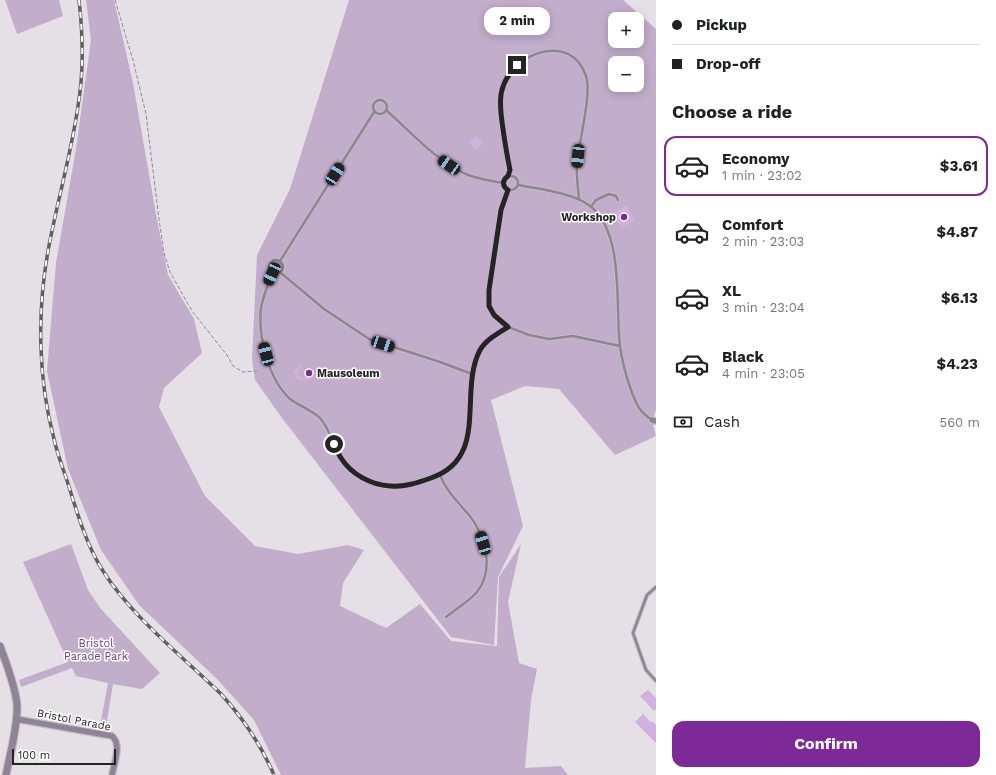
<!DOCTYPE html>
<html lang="en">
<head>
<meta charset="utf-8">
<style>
	:root { --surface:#fff; --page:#f2f2f2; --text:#202124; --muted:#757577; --line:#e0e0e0; --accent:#7d2998 }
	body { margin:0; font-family:"Work Sans",sans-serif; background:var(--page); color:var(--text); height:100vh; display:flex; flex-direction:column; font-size:15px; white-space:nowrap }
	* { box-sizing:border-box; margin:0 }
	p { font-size:13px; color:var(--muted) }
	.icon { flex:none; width:22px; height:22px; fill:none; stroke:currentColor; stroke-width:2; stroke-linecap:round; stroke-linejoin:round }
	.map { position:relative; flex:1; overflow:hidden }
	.drawer { display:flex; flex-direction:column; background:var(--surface); width:340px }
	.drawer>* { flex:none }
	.guide { display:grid; align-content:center; height:88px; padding:0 16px; background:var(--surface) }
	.fabs { position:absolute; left:608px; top:12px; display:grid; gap:8px }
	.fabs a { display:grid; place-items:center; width:36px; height:36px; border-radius:8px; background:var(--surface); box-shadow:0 2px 10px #0003; font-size:20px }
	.scale { position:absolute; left:12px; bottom:10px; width:104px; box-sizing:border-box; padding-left:4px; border:2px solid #252425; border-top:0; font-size:11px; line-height:14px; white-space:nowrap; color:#252425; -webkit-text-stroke:3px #fff; paint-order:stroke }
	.end { position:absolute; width:18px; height:18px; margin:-9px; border:5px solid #252425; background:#fff; box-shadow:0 0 0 2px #fff }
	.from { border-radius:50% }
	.bubble { position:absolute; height:28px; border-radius:12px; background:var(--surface); box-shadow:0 2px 10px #0003; font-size:13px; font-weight:700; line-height:28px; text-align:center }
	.car { position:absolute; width:12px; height:24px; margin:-12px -6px; border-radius:5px; box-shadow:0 0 3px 1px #0007; background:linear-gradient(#222 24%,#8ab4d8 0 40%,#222 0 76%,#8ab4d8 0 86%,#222 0) }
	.guide b { display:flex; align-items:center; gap:14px; height:38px; font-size:15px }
	.guide b+b { border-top:1px solid var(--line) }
	.guide i { width:10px; height:10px; background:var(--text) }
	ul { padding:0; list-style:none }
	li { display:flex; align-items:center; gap:12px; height:60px; margin:0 8px 6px; padding:0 8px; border:2px solid transparent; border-radius:12px }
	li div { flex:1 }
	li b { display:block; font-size:15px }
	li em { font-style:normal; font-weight:700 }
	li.active { border-color:var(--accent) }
	li>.icon { width:36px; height:36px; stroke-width:1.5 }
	h2 { padding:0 16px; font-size:18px; line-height:48px }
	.pay { display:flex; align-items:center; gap:10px; height:44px; padding:0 16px; font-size:15px }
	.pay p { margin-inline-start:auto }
	.button { display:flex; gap:8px; margin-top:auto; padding:8px 16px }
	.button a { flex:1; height:46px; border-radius:12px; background:var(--accent); color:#fff; font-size:16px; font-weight:700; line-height:46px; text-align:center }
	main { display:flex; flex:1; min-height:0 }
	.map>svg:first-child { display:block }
	.green { fill:#c2adca; fill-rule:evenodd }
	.building { fill:#d1b1dd }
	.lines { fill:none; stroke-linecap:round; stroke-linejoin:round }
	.service-casing { stroke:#c2bec2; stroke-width:4.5 }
	.minor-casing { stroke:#c2bec2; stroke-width:8 }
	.tertiary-casing { stroke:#c2bec2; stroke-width:9 }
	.path { stroke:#8f8c90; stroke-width:1; stroke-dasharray:4 2; stroke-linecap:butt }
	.service { stroke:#908395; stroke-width:2.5 }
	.minor { stroke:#908395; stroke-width:5.5 }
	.tertiary { stroke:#908395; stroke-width:7 }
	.rail-casing { stroke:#605e61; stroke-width:3.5 }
	.rail { stroke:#fff; stroke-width:2; stroke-dasharray:6; stroke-linecap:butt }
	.route { stroke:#252425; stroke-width:5 }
	.poi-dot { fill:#7d2998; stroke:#fff; stroke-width:1.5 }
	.labels { text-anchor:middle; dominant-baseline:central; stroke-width:3; stroke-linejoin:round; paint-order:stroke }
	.poi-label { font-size:11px; font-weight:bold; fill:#252425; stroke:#fff; text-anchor:end }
	.park-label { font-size:11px; fill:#6b4279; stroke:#fff }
	.street-label { font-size:11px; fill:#252425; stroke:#fff }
</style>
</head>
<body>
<main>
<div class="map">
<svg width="656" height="775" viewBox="0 0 656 775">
	<rect width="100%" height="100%" fill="#e4e0e5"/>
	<path class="green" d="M5,0H59L63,16L17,34Z
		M86,0H114L133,83L156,214L168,275L194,319L202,353L164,388L159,407L205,496L255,546L298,554L348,545L364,550L343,583L340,606L386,628L420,604L451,641L497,646L499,577L521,544L508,602L519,663L537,669L531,700L525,768L561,766L568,775H281L254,720L217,679L139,605L101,550L68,469L47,371L56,263L76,149L91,40Z
		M349,0H623L656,29V410L652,420L656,436L615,455L559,389L525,386L491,400L523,526L498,577L494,645L451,637L282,418L255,380L252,359L257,255L290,189ZM615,19H637V41H615ZM615,63H637V85H615Z
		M71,544L88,590L101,609L160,673L142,689L113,684L106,727L100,726L108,683L76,676L72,668L21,687L19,680L68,662L23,562Z"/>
	<path class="building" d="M475,136L483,143L477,150L469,143Z
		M627,205L635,220L621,228L613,213Z
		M299,365L302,366L297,375L304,378L307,369L312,372L308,381L304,379L302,382L294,377L296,375L293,373Z
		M648,690L656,698V709L654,711L640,696Z
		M643,714L651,722L652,721L656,725V743L635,722Z"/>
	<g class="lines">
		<g class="service-casing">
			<path id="service" d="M373 107a7 7 0 1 1 14 0a7 7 0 1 1-14 0Z
				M386,110C412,133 436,161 468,175C479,179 491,181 503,183
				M504 183a7 7 0 1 1 14 0a7 7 0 1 1-14 0Z
				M508,176L509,170C506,147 495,107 503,86C515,52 571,32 586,76C592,94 579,141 577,163C576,175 578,187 579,199
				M518,185C539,189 574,193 590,206C625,233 615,306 620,346C622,360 626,376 631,390C636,403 639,412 651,419
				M507,190L501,211L489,290V306L494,315L508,327L529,335L549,339L573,336L620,346
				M591,207L596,200L609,194L616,196L618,200
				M269 267a7 7 0 1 1 14 0a7 7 0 1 1-14 0Z
				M280,261L374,112
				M281,273L324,309L369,339L440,362L472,374
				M272,274C268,284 263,297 261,308C258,336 268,378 289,398C298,406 311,409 320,418C330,429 333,445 341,458C353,477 379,489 401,487C409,486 417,483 424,481C430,479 436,477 441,474C487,449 459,388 481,350C487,339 498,333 508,327
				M440,475C446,491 458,502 469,515C485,535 495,569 477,592C468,602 456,609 446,617
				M656,587L647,595L633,633L646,670L656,681"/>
		</g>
		<g class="minor-casing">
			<path id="minor" d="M652,420L656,421
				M16,719L112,736C122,744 114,764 112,775"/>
		</g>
		<g class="tertiary-casing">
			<path id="tertiary" d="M0,646C6,663 16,688 17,705C18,726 10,754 6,775"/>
		</g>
		<path class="path" d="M115,0L133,60L146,114L159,219L164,253L170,272L192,311L227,355L233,366L243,372L257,371"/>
		<use href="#service" class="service"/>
		<use href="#minor" class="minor"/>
		<use href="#tertiary" class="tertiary"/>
		<g class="rail-casing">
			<path id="rail" d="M79,0C83,35 84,71 78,106C71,155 57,202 48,251C37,313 38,379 54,439C58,457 65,473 70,490C78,516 88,548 103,571C133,618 181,655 221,694C243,718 261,745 274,775"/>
		</g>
		<use href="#rail" class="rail"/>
	</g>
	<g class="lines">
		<path class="route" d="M334,444C337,449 338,454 341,458C351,474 371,485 390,486C405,487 417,483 431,478C490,458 458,392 480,350C486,340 498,333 508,327L494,315L489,306V290L501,210L508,190C502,186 502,180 508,176L510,170C507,156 505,143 503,129C499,103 497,85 517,65"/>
	</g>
	<g class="poi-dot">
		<circle cx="624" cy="217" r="4"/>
		<circle cx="309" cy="373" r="4"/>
	</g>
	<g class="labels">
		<g class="poi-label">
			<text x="616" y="217">Workshop</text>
			<text x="317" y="373" text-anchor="start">Mausoleum</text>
		</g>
		<g class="park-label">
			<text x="96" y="643">Bristol<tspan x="96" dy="13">Parade Park</tspan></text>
		</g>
		<g class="street-label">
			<text transform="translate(74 720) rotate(11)">Bristol Parade</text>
		</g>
	</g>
</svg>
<div class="fabs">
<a>+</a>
<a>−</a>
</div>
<div class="scale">100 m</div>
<i class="end from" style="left:334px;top:444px"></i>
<i class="end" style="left:517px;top:65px"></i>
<div class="bubble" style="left:484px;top:7px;width:66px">2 min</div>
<i class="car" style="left:578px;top:156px;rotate:186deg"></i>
<i class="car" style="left:449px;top:165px;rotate:304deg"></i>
<i class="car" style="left:335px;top:174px;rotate:32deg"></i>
<i class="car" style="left:272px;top:274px;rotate:204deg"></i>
<i class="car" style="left:383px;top:344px;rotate:108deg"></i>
<i class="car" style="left:266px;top:354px;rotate:345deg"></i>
<i class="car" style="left:483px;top:543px;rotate:344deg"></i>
</div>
<section class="drawer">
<div class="guide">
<b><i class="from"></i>Pickup</b>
<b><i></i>Drop-off</b>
</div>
<h2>Choose a ride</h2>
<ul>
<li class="active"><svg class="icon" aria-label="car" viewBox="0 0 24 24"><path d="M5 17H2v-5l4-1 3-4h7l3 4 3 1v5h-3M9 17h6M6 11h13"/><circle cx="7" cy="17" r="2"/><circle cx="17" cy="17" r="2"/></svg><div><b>Economy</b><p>1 min · 23:02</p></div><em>$3.61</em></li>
<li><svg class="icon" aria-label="car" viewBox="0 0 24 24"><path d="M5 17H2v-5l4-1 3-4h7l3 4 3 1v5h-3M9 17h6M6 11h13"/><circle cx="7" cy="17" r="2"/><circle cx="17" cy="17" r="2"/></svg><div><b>Comfort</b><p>2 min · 23:03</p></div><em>$4.87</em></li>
<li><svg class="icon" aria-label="car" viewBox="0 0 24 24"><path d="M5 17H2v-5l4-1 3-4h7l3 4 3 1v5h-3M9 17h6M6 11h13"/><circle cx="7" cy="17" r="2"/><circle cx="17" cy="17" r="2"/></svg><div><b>XL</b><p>3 min · 23:04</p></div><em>$6.13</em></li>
<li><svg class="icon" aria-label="car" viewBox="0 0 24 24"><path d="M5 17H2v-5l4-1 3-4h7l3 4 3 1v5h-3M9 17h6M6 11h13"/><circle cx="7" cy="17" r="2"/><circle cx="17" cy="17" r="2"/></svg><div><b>Black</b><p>4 min · 23:05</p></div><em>$4.23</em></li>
</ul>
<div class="pay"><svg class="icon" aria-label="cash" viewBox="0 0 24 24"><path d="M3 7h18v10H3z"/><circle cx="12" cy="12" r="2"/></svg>Cash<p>560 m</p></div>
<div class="button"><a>Confirm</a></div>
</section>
</main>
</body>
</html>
